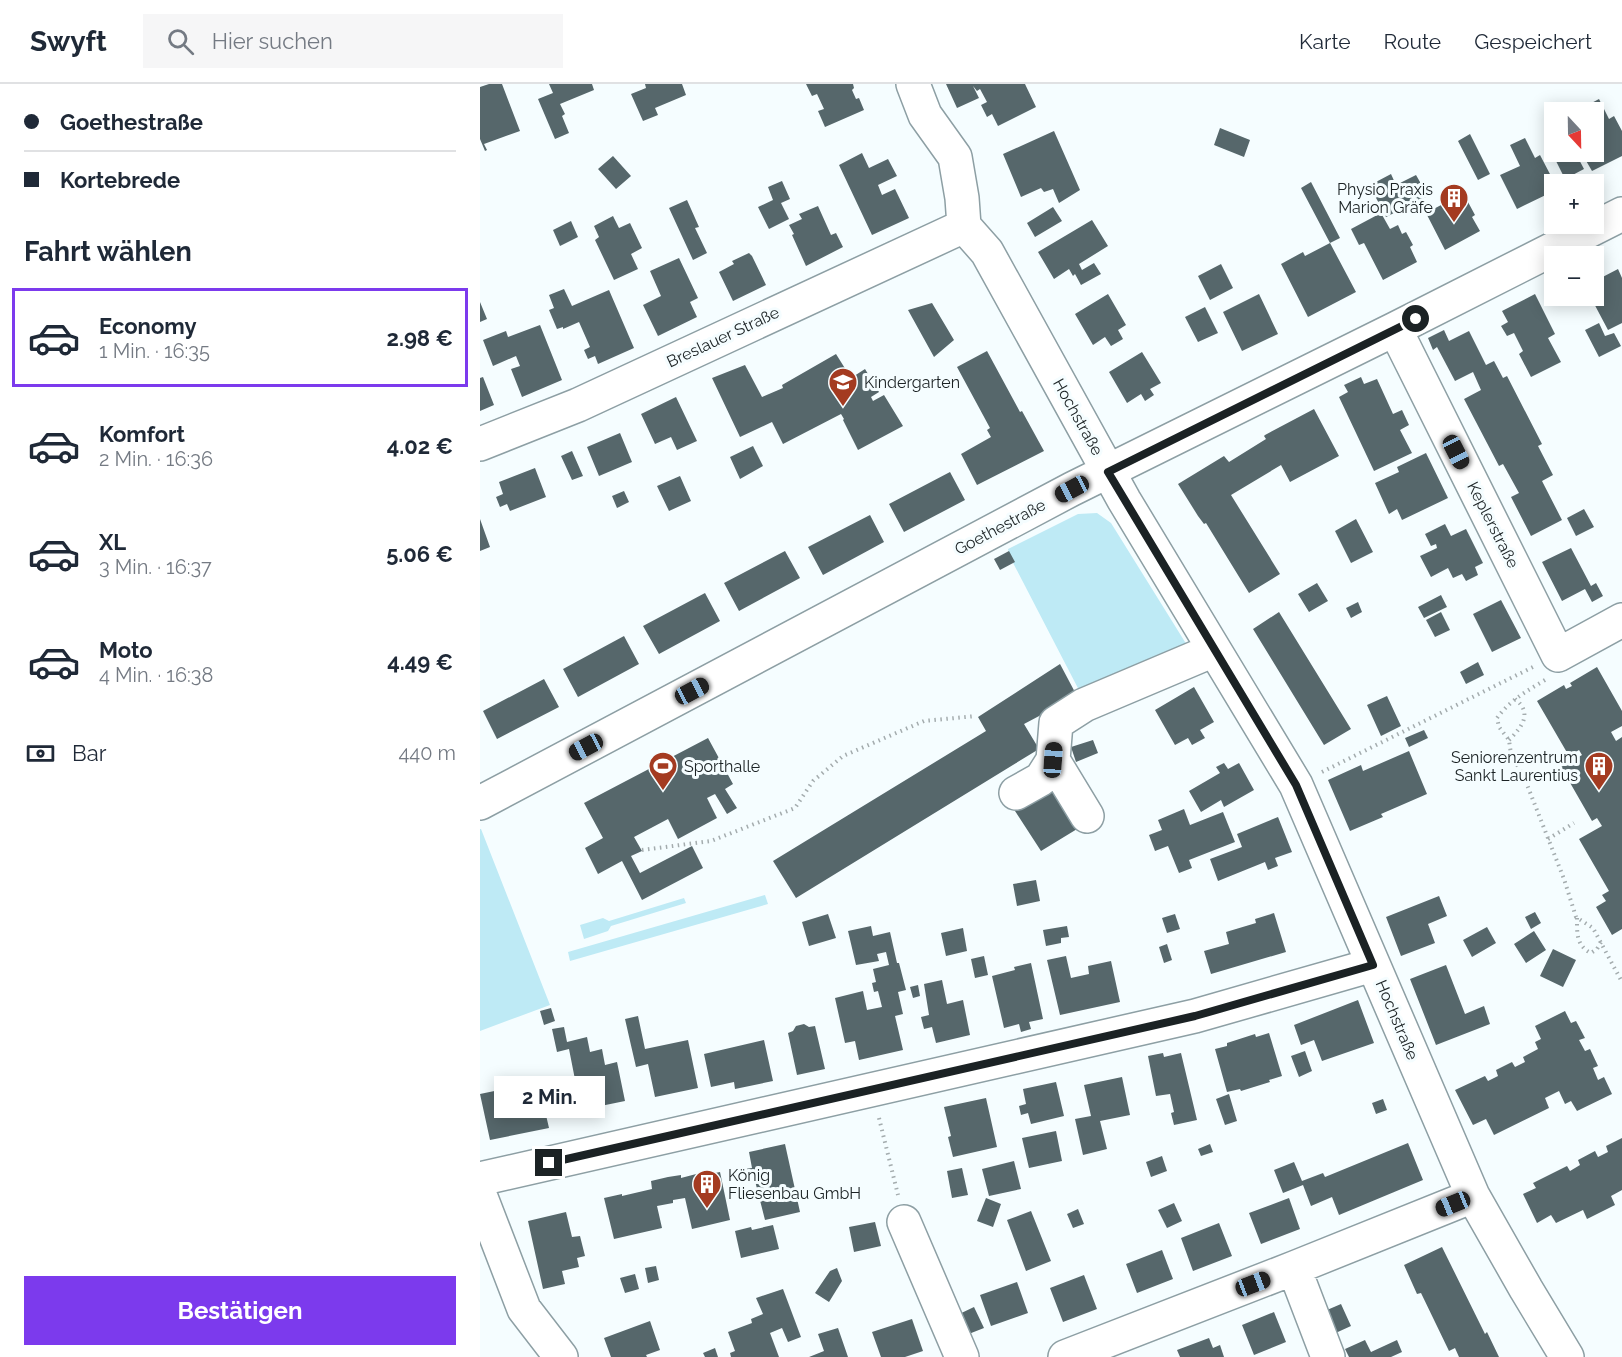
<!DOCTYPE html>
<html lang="de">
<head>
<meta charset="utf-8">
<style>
	:root { --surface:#fff; --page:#f6f6f7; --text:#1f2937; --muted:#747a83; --line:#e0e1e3; --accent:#7c3aed }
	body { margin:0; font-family:Raleway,sans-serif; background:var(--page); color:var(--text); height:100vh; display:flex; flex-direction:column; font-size:22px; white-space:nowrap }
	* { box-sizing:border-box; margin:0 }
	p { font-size:20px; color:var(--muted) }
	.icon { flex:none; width:33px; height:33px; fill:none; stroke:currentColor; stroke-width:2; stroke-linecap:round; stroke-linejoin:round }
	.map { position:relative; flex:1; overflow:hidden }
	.sheet { display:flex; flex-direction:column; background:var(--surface); width:480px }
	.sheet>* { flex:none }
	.top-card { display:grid; align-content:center; height:132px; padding:0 24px; background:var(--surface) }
	.needle { width:39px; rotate:158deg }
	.controls { position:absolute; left:1064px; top:18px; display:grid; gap:12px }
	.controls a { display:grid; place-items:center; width:60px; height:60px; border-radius:0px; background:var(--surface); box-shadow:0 3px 15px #0003; font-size:30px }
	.end { position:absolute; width:27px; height:27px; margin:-14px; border:8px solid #1b2224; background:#fff; box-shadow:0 0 0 3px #fff }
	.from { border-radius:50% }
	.bubble { position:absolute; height:42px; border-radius:0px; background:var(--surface); box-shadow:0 3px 15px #0003; font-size:20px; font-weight:700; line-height:42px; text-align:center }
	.car { position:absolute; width:18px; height:36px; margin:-18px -9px; border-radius:8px; box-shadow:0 0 4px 2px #0007; background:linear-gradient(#222 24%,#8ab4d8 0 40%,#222 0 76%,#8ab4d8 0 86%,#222 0) }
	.top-card b { display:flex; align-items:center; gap:21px; height:57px; font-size:22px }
	.top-card b+b { border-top:2px solid var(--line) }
	.top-card i { width:15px; height:15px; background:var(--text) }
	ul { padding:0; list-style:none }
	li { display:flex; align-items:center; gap:18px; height:99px; margin:0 12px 9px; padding:0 12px; border:3px solid transparent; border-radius:0px }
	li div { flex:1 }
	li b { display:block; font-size:22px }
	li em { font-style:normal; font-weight:700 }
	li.current { border-color:var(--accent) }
	li>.icon { width:54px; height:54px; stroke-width:1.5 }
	h2 { padding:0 24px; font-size:27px; line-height:72px }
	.pay { display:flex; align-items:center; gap:15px; height:66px; padding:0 24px; font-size:22px }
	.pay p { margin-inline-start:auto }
	.primary-button { display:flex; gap:12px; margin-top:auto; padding:12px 24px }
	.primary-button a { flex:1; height:69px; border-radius:0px; background:var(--accent); color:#fff; font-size:24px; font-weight:700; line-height:69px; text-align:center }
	header { display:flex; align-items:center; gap:36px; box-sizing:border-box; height:84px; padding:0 30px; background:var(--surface); border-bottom:2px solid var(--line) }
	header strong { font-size:28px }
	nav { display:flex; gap:33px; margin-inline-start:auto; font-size:21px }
	.search { width:420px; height:54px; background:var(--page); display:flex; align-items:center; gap:15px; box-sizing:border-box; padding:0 21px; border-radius:0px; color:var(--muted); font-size:22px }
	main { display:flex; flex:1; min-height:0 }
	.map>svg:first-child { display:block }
	.green { fill:#beeaf5 }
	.building { fill:#56676b }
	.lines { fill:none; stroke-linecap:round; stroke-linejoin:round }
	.minor-casing { stroke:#8d9fa4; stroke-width:36 }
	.path { stroke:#a4acae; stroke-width:4; stroke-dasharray:1.5 4.5; stroke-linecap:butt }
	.minor { stroke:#fff; stroke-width:33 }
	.route { stroke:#1b2224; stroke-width:8 }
	.labels { text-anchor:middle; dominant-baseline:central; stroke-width:6; stroke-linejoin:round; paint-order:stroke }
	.poi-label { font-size:16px; fill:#1b2224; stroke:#f5fdff; text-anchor:start }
	.street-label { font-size:16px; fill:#1b2224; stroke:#f5fdff }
</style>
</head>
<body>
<header>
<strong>Swyft</strong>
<div class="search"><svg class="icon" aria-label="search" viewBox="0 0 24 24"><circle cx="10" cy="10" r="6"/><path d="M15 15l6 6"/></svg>Hier suchen</div>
<nav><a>Karte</a><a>Route</a><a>Gespeichert</a></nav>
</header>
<main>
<section class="sheet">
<div class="top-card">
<b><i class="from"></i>Goethestraße</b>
<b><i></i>Kortebrede</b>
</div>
<h2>Fahrt wählen</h2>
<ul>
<li class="current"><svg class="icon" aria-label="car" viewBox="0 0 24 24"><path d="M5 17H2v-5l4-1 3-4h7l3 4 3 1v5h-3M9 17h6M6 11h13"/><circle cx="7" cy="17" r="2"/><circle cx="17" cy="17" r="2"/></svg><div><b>Economy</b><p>1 Min. · 16:35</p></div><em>2.98 €</em></li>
<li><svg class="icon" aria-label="car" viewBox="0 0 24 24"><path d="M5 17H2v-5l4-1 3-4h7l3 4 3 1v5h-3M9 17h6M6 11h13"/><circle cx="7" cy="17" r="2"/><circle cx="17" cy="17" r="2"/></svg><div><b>Komfort</b><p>2 Min. · 16:36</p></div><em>4.02 €</em></li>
<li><svg class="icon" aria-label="car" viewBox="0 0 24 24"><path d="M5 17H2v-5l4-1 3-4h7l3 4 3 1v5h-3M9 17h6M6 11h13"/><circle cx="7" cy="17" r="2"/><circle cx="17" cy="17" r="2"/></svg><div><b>XL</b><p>3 Min. · 16:37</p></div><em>5.06 €</em></li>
<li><svg class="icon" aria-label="car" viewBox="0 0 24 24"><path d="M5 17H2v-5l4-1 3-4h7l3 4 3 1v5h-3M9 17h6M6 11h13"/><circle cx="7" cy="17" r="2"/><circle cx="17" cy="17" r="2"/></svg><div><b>Moto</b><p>4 Min. · 16:38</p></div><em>4.49 €</em></li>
</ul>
<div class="pay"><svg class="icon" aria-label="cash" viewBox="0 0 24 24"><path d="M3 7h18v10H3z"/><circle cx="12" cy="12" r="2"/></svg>Bar<p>440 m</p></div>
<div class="primary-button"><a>Bestätigen</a></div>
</section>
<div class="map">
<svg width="1142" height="1273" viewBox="0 0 1142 1273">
	<rect width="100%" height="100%" fill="#f5fdff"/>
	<path class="green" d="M617,429L631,439L710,566L601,610L530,473L528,465L598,430Z
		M0,745H1L70,921L0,947Z
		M285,811L288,820L90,877L88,868Z
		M204,814L206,819L131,842L128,847L104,855L100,841L123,834L129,837Z"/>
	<path class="building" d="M9,0H22L40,47L4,60L7,66L5,67L0,55V3Z
		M69,0H112L114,6L80,20L85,30L82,32L89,49L75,55L58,15L73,9Z
		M165,0H202L206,11L175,24L178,31L163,37L151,10L166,4Z
		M326,0H373L374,4L372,6L376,15L379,14L384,26L345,43L338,27L344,25L337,10L332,12Z
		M466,0H545L556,23L518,42L512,30L507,33L501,21L507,18L500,5L497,7L493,2L499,14L477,24Z
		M1119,15L1129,35L1134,32L1142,47V72L1112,87L1101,68H1113V28H1106L1104,23Z
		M740,44L770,56L764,73L734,61Z
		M574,47L600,106L579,119L573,105L564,108L561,104L541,113L523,70Z
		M990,50L1010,90L998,96L978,57Z
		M1045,54L1055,74L1060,71L1071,92L1067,94L1074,107L1037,125L1020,91L1040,82L1030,61Z
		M1074,61V68H1095L1104,85L1085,95L1069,63Z
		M382,69L389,84L408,75L417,92L398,101L402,111L415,105L429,134L392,151L359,81Z
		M133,72L151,92L136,105L118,85Z
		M911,90L916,101L936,91L948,112L906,133L894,110L899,108L894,99Z
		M302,97L310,115L301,119L309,135L289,145L278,123L293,116L288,103Z
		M831,98L860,154L850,159L821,104Z
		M980,111L985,120L988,118L995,131L992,133L1000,147L965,166L946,129Z
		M207,116L219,143L215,144L227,169L213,176L189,124Z
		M338,122L351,151L356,149L363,163L326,182L312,151L314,150L309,141L322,135L319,130Z
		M573,123L582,137L555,153L547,139Z
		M901,129L910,145L918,141L922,150L926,148L933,161L930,163L937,178L903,196L884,159L879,161L871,145Z
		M133,132L139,144L150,139L162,164L151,170L158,185L134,196L115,156L119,153L114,142Z
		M612,136L628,162L599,180L602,186L614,179L621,190L601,201L595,190L593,192L589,185L574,195L558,168Z
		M91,137L98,153L80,162L73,146Z
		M850,159L876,208L828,233L801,180L823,168L825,172Z
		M269,169L272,172L286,201L253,217L239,188L254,180L252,177Z
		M199,174L218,214L210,218L217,233L178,252L163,221L181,212L170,187Z
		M741,180L753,204L730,216L718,192Z
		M1138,185L1142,194V239L1128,246L1110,212H1113V198Z
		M84,205L92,222L129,206L154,264L118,280L115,272L108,275L104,266L110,263L99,238L83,245V243L77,245L69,226L74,224L69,211Z
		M628,210L646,241L638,246L643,255L631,262L625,253L613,261L595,230Z
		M779,210L798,250L762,267L743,228Z
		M1055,210L1075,250L1068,254L1081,278L1051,293L1039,270L1043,267L1034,249L1027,252L1021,242L1028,238L1022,227Z
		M0,218L7,235L0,238Z
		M452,219L474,256L454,273L428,226Z
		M725,223L738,249L718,258L705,233Z
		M1119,239L1125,252L1134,249L1141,262L1119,273L1105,246Z
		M60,241L82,296L42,313L31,285L40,282L36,272L13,282L3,256L26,247L28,253Z
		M964,246L969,257L989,247L1006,281L1014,277L1023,294L1027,292L1062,360L1058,362L1073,391L1062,397L1082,436L1051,452L1031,413L1039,409L1023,380L1019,382L984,315L1001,306L993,288L975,297L957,263L953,266L948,254Z
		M507,267L540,328L542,327L564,367L497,401L481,370L511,353L507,346L510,344L477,283Z
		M662,268L681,299L670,305L674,311L665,317L661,310L647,319L629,288Z
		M356,270L371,294L385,285L399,308L391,313L393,317L404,311L423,342L378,366L363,336L364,335L361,330L303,360L292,338L260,353L232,294L265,281L282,313L303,304L302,301Z
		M3,293L14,321L0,327V294Z
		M881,293L884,300L897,295L913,330L922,326L929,341L920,346L932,369L894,387L859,313L868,308L864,301Z
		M196,313L217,357L197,366L191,353L175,360L161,330Z
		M834,325L859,372L810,398L801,381L751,411L800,490L769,509L726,439L724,440L718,432L698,400L744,372L749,378L786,355L784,352L785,351Z
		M140,349L152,378L119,392L107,363Z
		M273,362L283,382L260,395L250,373Z
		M92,367L103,392L92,396L81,372Z
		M946,369L968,414L922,436L917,425L909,430L895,399L919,388L917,383Z
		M55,384L66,413L30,427L27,420L20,423L16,413L23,410L19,398Z
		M470,388L485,416L424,448L409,420Z
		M200,392L211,417L189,427L177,402Z
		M144,407L149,418L137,424L132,412Z
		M1104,425L1114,443L1096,452L1087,434Z
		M390,431L404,458L343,491L328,463Z
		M0,435L10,463L0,467Z
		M876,435L893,468L871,479L855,447Z
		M965,440L971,452L986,445L1003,479L995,483L998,491L986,497L982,490L973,494L968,484L951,493L940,472L957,464L956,460L951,462L945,450Z
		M1091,464L1111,502L1116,499L1123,512L1112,518L1105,505L1082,517L1062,478Z
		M305,467L320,494L259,527L244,499Z
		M529,467L535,478L520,486L514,475Z
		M837,499L848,517L829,528L818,510Z
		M225,509L240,537L179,570L163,542Z
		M961,511L967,523L944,534L938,523Z
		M1021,516L1041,554L1012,568L993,530Z
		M878,518L882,528L871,534L866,524Z
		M799,528L871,645L844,661L773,545Z
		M961,528L970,546L955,553L946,536Z
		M144,552L159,580L98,613L83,585Z
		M998,578L1004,591L986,600L980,588Z
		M580,580L597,612L544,640L559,665L316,814L293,777L506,647L498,633Z
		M1117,583L1142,627V642L1131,648L1136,657L1142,653V845L1132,851L1116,823L1126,817L1122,811L1129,807L1099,755L1122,742L1117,734L1112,737L1081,683L1102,671L1099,666L1089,672L1057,617L1084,601L1086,605L1092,602L1090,599Z
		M64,595L79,623L17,655L3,627Z
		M714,603L734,638L720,646L725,654L712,661L708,654L695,661L675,626Z
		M907,612L921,642L901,652L887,621Z
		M944,646L948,654L929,663L925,654Z
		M228,654L253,700L245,705L257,724L247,730L235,710L227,714L237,734L198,755L188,735L154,753L162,767L151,772L160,789L212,762L223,784L162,816L142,777L118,790L105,764L123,754L104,719Z
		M613,656L618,669L596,678L591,663Z
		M929,667L947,710L901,730L903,733L870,747L848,696L881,681L883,687Z
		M744,679L748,685L759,679L774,706L744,723L741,716L721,728L709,707L740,689L736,683Z
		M577,701L602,742L561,767L535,727Z
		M704,725L710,741L743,728L755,758L709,776L712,784L699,789L688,762L675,767L669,751L682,746L678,736Z
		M798,733L812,768L795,774L798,782L788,786L785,778L738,797L730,775L762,763L757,750Z
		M556,796L560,817L537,822L533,800Z
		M959,812L967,832L948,840L955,859L921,872L906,833Z
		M1055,828L1061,839L1051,845L1045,833Z
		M794,829L806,868L731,890L724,867L749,860L746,848L776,839L775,835Z
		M348,830L356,854L329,862L322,838Z
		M695,830L700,845L687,849L682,834Z
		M391,842L393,852L410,848L417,879H419L426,906L418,908L423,930L415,932L423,966L379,976L375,957L365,959L355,914L383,907L387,926L402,923L398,907L394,908L392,899L396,898L393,885L409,881L406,868L397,870L399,877L376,881L368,847Z
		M587,842L589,853L581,854V859L566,862L563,846Z
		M1007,843L1016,859L992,873L983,856Z
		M483,844L487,867L466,872L461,849Z
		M1054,847L1066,866L1046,879L1034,860Z
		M687,860L692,876L684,879L679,863Z
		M1073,865L1096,876L1083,903L1060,892Z
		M504,872L508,891L495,894L491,875Z
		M586,872L591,894L609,890L608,882L631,877L640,918L580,931L567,876Z
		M551,879L563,935L549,938L551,945L541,948L539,940L524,944L512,892L535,886L534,883Z
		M966,881L985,930L1004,922L1010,940L956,961L930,895Z
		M462,896L467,920L483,916L490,951L456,959L452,943L444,945L441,933L449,931L444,900Z
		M438,901L440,912L433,914L430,903Z
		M878,916L894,959L842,977L834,956L821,961L814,941Z
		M71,924L75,937L64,941L60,927Z
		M1085,927L1091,939L1096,937L1105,954L1099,956L1105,967L1110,965L1118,982L1113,984L1118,996L1124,993L1132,1010L1097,1027L1091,1017L1085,1020L1079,1007L1065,1014L1069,1024L1014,1051L1006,1035L993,1041L975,1006L1005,992L1008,997L1018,992L1016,986L1032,978L1035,983L1045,978L1043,973L1058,965L1055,958L1061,955L1055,942Z
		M158,932L165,965L208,956L218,1004L175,1013L168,980L156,983L150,957L145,935Z
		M324,940L329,943L335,942L345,985L317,991L308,949L313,947L316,942Z
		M84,943L87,958L107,953L110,968L122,965L125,981L137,978L145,1017L101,1026L89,965L77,968L72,945Z
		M789,949L802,992L789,996L790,998L761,1007L760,1005L747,1008L735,965L747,962V959L775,950L776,953Z
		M284,956L293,997L255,1005L254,998L231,1003L224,970Z
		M825,967L832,987L819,993L811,972Z
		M683,969L684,973L701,969L717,1036L694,1041L691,1029L694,1028L690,1010L676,1012L668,972Z
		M642,993L650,1031L620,1037L627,1065L603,1071L595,1035L611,1032L604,1001Z
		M576,998L584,1032L551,1040L548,1029L541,1031L539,1022L546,1020L543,1005Z
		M44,1001L46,1008L60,1005L69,1044L10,1056L0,1010Z
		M749,1010L757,1037L745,1041L736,1015Z
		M506,1014L517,1063L473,1073L468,1053L471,1052L464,1023Z
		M903,1015L907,1026L896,1030L892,1019Z
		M576,1047L582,1077L549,1084L542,1054Z
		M1142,1054V1106L1131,1112L1135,1121L1107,1135L1103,1126L1076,1139L1071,1131L1057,1139L1043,1110L1056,1104L1053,1099L1087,1082L1090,1087L1100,1081L1098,1076L1115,1067L1118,1073L1128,1068L1126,1062Z
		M928,1059L943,1096L859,1131L852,1113L831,1122L823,1101L803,1109L794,1086L814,1078L822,1097L843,1089L845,1093Z
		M305,1060L320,1128L285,1136L274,1093L266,1094L264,1085L272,1084L269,1068Z
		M730,1060L733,1068L721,1072L718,1065Z
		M682,1072L687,1087L671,1093L666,1078Z
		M534,1077L541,1105L509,1112L502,1085Z
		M482,1084L488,1111L472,1114L467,1087Z
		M240,1088L250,1136L212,1145L205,1114L193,1116V1119L177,1122L182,1144L134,1155L124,1114L142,1110V1112L172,1105L171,1097L188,1093L201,1091V1094L220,1089L221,1092Z
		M506,1114L521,1120L513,1143L497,1137Z
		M809,1114L820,1145L781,1160L769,1129Z
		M694,1119L702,1137L687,1144L678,1126Z
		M598,1125L604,1140L593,1144L587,1130Z
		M551,1127L571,1177L546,1187L527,1136Z
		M86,1128L92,1153L100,1152L105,1172L97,1174L99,1183L82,1187L85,1200L63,1205L48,1137Z
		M395,1138L401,1162L374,1168L369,1143Z
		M739,1139L752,1172L713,1187L701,1154Z
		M293,1141L299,1165L261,1174L255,1147L271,1143L272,1146Z
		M962,1163L1005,1250L1007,1248L1019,1273H979L975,1264L969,1267L941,1209L937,1210L924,1181Z
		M682,1166L693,1195L657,1209L646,1180Z
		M176,1182L179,1196L168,1199L165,1184Z
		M357,1184L362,1197L349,1218L335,1209L350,1187Z
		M155,1190L159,1205L145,1209L140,1194Z
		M604,1191L617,1225L583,1238L570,1204Z
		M537,1198L548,1229L511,1242L500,1211Z
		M303,1205L321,1253L308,1258L302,1244L290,1249L299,1273H251L250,1269L255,1267L248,1248L272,1239L271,1235L283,1230L276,1214Z
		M861,1220L871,1242L849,1252L840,1229Z
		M494,1223L504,1244L481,1253L473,1233Z
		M794,1228L806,1258L774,1271L762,1241Z
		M432,1235L443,1267L425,1273H401L392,1248Z
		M170,1237L180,1266L166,1271L167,1273H131L124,1254Z
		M358,1244L368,1273H329L344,1267L338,1250Z
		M729,1254L733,1264L740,1261L744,1273H700L697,1266Z
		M885,1256L891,1268L917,1256L922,1268L911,1273H869L865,1265Z
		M235,1264L238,1273H225L223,1269Z"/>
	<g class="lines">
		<g class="minor-casing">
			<path id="minor" d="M433,0L445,31L475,73L482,114L484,142L507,168L644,416L816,701L993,1112L1046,1205L1087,1273
				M915,245L1078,571L1142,536
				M0,360L98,321L484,142
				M573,676L607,732
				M536,709L561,695L573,676L576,639L604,621L734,566
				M0,719L592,405L915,245L1142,130
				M0,1095L715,932L893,881
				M0,1111L44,1225L81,1273
				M424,1138L482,1273
				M814,1184L848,1273
				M585,1273L814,1184L993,1112"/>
		</g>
		<path class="path" d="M1065,596C1047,607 1030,616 1017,634L1019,643L1029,656L1031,670L1044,693L1084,795L1096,833L1113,844L1142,898
			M1029,656C1042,643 1053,629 1035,615
			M842,688L1053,583
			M1068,755L1094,739
			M162,766L231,757L315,724L333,697L363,672L444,637L496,632
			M1097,834C1097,848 1096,862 1111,869L1117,865L1121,858
			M399,1034L418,1111"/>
		<use href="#minor" class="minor"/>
	</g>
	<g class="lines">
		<path class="route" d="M69,1079L715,932L893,881L816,701L628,388L936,235"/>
	</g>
	<defs>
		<g id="building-pin" transform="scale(1.5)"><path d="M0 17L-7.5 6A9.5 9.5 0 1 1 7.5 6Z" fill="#a43b21" stroke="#f5fdff"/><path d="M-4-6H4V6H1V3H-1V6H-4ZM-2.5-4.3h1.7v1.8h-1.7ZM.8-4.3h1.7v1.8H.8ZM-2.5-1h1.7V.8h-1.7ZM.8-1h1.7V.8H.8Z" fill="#fff"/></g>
		<g id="school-pin" transform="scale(1.5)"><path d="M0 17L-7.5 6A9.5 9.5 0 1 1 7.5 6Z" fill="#a43b21" stroke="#f5fdff"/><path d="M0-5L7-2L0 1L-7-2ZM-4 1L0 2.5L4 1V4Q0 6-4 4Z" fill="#fff"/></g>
		<g id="stadium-pin" transform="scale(1.5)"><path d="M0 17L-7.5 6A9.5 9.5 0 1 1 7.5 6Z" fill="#a43b21" stroke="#f5fdff"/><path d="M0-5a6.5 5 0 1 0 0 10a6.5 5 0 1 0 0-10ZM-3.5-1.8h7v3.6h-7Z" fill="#fff"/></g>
	</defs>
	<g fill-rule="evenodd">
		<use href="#building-pin" x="974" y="114"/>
		<use href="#school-pin" x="363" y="298"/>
		<use href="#stadium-pin" x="183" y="682"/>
		<use href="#building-pin" x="1119" y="682"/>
		<use href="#building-pin" x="227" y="1100"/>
	</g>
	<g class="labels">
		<g class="poi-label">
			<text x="953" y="105" text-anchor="end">Physio Praxis<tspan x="953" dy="18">Marion Gräfe</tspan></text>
			<text x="384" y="298">Kindergarten</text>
			<text x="1098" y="673" text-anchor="end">Seniorenzentrum<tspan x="1098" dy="18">Sankt Laurentius</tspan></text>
			<text x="204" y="682">Sporthalle</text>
			<text x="248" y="1091">König<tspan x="248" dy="18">Fliesenbau GmbH</tspan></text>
		</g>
		<g class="street-label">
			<text transform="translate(243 253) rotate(-25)">Breslauer Straße</text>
			<text transform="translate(598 333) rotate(61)">Hochstraße</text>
			<text transform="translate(1013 441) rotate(63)">Keplerstraße</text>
			<text transform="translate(520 443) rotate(-28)">Goethestraße</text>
			<text transform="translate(917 936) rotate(67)">Hochstraße</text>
		</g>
	</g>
</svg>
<div class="controls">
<a><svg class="needle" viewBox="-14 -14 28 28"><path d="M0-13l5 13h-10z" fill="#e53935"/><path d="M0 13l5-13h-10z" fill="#747a83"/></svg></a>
<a>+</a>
<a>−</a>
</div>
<i class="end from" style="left:936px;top:235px"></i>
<i class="end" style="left:69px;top:1079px"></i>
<div class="bubble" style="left:14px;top:992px;width:111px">2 Min.</div>
<i class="car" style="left:976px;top:368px;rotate:153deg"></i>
<i class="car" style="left:592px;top:405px;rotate:242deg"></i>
<i class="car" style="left:212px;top:607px;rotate:62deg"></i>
<i class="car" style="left:106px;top:663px;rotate:242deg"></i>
<i class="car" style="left:573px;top:676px;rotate:4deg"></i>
<i class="car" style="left:973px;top:1120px;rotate:248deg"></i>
<i class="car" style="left:773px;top:1200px;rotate:69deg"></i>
</div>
</main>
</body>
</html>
